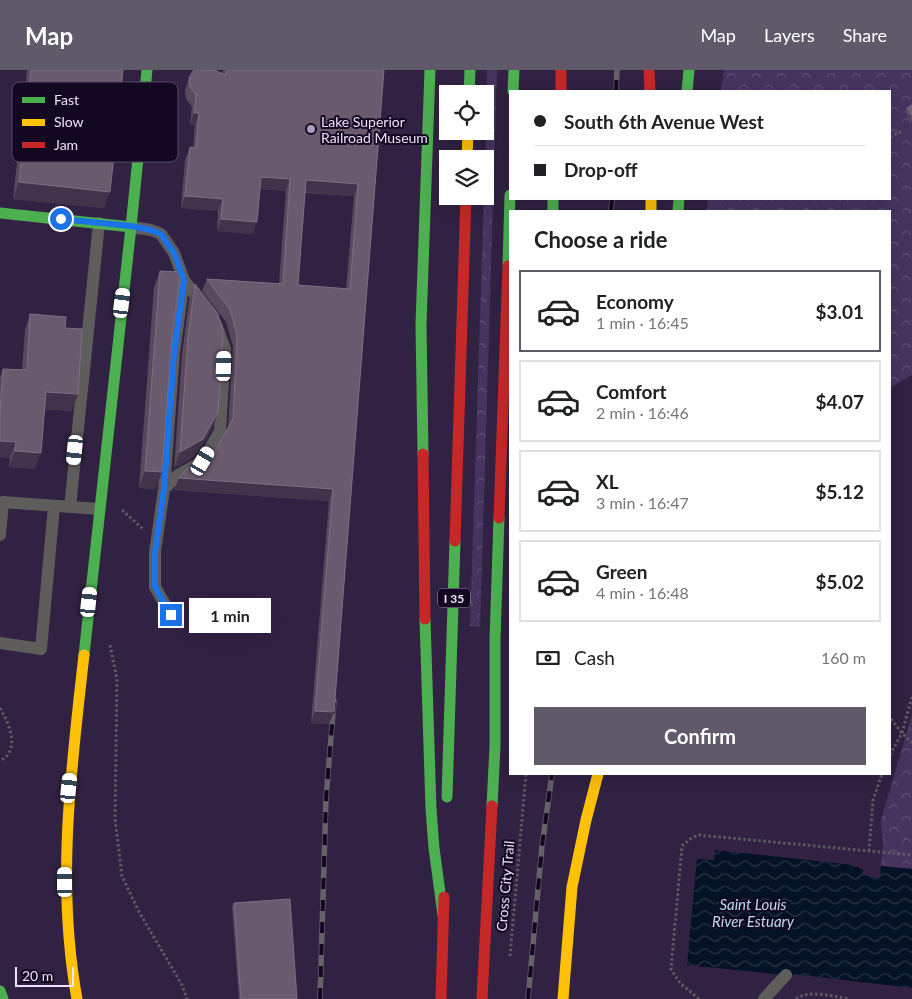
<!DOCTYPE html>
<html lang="en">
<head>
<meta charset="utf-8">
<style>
	:root { --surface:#fff; --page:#f6f6f6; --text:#202124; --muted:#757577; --line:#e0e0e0; --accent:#5f5969 }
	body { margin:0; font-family:Lato,sans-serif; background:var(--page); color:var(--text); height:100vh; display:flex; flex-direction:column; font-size:19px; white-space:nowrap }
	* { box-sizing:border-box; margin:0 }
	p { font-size:16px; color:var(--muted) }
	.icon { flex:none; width:28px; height:28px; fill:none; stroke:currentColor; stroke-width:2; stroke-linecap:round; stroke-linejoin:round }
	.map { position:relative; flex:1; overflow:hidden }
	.details { position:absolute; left:509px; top:140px; width:382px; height:565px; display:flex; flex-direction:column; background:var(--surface); border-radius:0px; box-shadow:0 5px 20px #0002 }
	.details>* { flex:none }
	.banner { position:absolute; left:509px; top:20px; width:382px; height:110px; border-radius:0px; box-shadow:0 5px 20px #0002; display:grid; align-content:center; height:110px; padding:0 25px; background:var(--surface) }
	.tools { position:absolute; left:439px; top:15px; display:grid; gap:10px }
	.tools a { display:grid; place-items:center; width:55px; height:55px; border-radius:0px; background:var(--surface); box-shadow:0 5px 20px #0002; font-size:25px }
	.scale { position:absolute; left:15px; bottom:12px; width:59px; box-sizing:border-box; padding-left:5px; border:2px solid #ece1ff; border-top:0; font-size:14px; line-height:18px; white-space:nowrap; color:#ece1ff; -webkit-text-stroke:4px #130821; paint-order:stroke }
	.end { position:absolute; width:22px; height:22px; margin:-11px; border:6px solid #1a73e8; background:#fff; box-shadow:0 0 0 2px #fff }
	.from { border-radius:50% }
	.bubble { position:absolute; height:35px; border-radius:0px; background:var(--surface); box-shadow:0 5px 20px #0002; font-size:16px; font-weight:700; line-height:35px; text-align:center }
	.car { position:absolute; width:15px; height:30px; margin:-15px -8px; border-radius:6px; box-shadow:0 0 4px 1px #0007; background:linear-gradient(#fff 24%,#345 0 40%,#fff 0 76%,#345 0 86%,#fff 0) }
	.banner b { display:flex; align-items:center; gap:18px; height:48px; font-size:19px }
	.banner b+b { border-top:1px solid var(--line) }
	.banner i { width:12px; height:12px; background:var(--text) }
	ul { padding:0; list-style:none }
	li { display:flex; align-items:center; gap:15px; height:82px; margin:0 10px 8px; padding:0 15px; border:2px solid var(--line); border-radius:0px }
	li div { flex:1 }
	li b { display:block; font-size:19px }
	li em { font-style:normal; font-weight:700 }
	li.selected { border-color:var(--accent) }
	li>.icon { width:45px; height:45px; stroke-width:1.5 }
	h2 { padding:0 25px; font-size:22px; line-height:60px }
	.pay { display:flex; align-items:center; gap:12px; height:55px; padding:0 25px; font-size:19px }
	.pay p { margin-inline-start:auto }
	.button { display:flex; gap:10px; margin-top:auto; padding:10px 25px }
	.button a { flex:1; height:58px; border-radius:0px; background:var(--accent); color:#fff; font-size:20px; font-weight:700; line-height:58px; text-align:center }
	header { display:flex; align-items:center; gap:30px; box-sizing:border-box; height:70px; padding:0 25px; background:var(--accent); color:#fff }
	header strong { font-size:24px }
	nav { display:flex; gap:28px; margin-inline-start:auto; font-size:18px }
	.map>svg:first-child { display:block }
	.forest { fill:url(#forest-crowns) }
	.water { fill:url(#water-waves) }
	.pier { fill:#312142 }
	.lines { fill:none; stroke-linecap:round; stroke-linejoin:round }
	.path { stroke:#5e5a61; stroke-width:3; stroke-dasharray:2.5 2.5; stroke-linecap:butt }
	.lane { stroke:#5e5d5c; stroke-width:12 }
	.fast { stroke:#4caf50; stroke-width:11 }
	.slow { stroke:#ffc107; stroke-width:11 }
	.jam { stroke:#c62828; stroke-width:11 }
	.rail-casing { stroke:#656267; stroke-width:5.5 }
	.rail { stroke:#130821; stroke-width:4; stroke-dasharray:11; stroke-linecap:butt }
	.wall { fill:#59495c; fill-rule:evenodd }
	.shaded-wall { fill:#42324a }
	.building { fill:#695a6e; stroke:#7d6f84; fill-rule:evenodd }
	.route { stroke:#1a73e8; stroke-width:6 }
	.poi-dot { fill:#ab9ebd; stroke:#130821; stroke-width:2 }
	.labels { text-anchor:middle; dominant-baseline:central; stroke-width:4; stroke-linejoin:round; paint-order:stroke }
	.shield { fill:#130821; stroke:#aba0bc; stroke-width:1 }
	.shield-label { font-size:12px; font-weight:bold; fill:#ece1ff }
	.poi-label { font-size:14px; fill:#ece1ff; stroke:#130821; text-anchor:start }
	.street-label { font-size:14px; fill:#ece1ff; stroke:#130821 }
	.water-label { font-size:15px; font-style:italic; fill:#bddbf2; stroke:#130821 }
	.key { fill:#130821; stroke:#544964; stroke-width:1 }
	.key-label { font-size:14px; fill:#ece1ff }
</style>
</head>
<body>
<header>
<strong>Map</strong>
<nav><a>Map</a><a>Layers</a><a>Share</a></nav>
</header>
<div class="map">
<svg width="912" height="929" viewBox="0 0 912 929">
	<defs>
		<pattern id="forest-crowns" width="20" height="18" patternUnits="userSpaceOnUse" patternTransform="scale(1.25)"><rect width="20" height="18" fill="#46345f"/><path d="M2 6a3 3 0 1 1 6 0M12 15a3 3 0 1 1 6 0" fill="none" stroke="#615177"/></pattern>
		<pattern id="water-waves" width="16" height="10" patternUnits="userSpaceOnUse" patternTransform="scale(1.25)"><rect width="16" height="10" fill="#041225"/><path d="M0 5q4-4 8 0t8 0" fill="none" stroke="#293446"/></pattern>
	</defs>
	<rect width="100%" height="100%" fill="#312142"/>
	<path class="forest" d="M487,0H497L480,557L470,556L484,126H485Z
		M724,0H912V305L890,318V141H707L708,129H890V21H721Z
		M912,644V799L881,796L883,776L881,750Z"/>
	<path class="water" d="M715,780L854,795L863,800L862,805L880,808L881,796L912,799V918L687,895L697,789L714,790Z"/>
	<path class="pier" d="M794,904L912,918V921L790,908Z"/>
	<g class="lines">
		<path class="path" d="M890,67L903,61
			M122,440L143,459
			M110,575L117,609L115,749L122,806L138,840L182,915L187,929
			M0,638C9,653 21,680 0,691
			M891,649L902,663L912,673
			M890,685L902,663L912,627
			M869,781L873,730L882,704
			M510,886L526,704
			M699,929L680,913L671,899L682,776L690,769L698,765L912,785
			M796,929C809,919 835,927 850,929"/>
		<path class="lane" d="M131,157L151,160L161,164L174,183L184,210L203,236
			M164,419L178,405L203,391L220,361L225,279L216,254
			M70,437L99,153
			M0,465L3,432L99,439
			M171,545L155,517V482L164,419L174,283L184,210
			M0,573L41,579L54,436
			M764,929L786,905"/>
		<path class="fast" d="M513,21L514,0
			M687,21L689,0
			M469,24L470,0
			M553,129V141
			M678,141L679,129
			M0,143L131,157L147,0
			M508,196L510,125
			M423,384L421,254L430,0
			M425,549L431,739L434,778L443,845
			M84,585L131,157
			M447,727L455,471
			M492,736L495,677V570L499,448
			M0,921L3,929"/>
		<path class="slow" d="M467,89L468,61
			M651,129V141
			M77,929C56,814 71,700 84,585
			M563,929L572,817L586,750L598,704"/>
		<path class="jam" d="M561,0V21
			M649,0L650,21
			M423,384L425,549
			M499,448L508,196
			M455,471L466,126
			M441,929L444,827
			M482,929L492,736"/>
		<g class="rail-casing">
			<path id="rail" d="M616,21L617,0
				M611,141L612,129
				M320,929L326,729L334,631
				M528,929L542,776L552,704"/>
		</g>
		<use href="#rail" class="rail"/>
	</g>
	<path class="wall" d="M27,0H123L104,138L13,129Z
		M223,0H384L334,642L329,654L311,653L329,431L174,420L179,408L214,383L228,357L233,277L226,252L202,221L207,209L279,214L286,121L260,119L253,164L217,161L218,141L181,138L185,90L190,77L193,78L195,55H190L192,37L186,29L185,20L189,8L223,4ZM305,123L354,126L346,219L298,215Z
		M912,35V52L905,42L907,38Z
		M160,201L172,266L156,419L139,418L154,217Z
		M195,214L212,359L197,385L174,398L182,284L189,231Z
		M30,244L65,258L72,341L45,339L35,399L9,397L10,388L0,387V307L3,299L22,300L25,260Z
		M234,833L297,929H239L232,837Z"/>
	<path class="shaded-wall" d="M194,43H199L195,55H190Z
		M261,107L290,109L286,121L256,119Z
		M306,110L358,114L354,126L302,122Z
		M19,112L110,122L104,138L13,129Z
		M185,126L223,129L218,141L181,138Z
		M221,149L257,152L253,164L217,161Z
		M46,322L78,324L72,341L40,339Z
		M218,342L212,359L197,385L174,398L180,382Z
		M0,371L16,372L10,388L0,387Z
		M15,381L41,383L35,399L9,397Z
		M145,401L162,402L156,419L139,418Z
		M179,408L333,419L329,431L174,420Z
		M315,641L334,642L329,654L311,653Z"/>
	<path class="building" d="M31,0H123L110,122L19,112Z
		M195,0H214L226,5L227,0H384L334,642L315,641L333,419L179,408L187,399L214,383L233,349L237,265L230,240L207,209L283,214L290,109L261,107L257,152L221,149L223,129L185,126L190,77L196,78L199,43H194L196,25L190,17L189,8L193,1ZM306,110L358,114L350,219L298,215Z
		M912,35V45L907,38Z
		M160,201L181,202L172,266L162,402L145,401Z
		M195,214L218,244L223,263L218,342L203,369L180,382L188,267Z
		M30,244L66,247L65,258L82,259L78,324L46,322L41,383L15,381L16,372L0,371V342L3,299L27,300Z
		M290,829L297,929H241L234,833Z"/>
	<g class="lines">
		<path class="route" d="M61,149L131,156L151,160L161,164L174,183L184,210L174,283L164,419L155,482V517L171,545"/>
	</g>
	<circle class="poi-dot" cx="311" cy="59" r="5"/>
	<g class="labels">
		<rect class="shield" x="438" y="518.5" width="32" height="19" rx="4"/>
		<g class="shield-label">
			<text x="454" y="528">I 35</text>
		</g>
		<g class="poi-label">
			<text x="321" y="51">Lake Superior<tspan x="321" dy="16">Railroad Museum</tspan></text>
		</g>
		<g class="street-label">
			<text transform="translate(505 816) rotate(-85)">Cross City Trail</text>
		</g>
		<g class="water-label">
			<text x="753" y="834">Saint Louis<tspan x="753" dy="17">River Estuary</tspan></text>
		</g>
	</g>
	<rect x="12" y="12" width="166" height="80" rx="8" class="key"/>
	<rect x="22" y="27" width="23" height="6" fill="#4caf50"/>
	<rect x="22" y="49" width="23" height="7" fill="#ffc107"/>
	<rect x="22" y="72" width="23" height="6" fill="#c62828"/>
	<g class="key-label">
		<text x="54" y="35">Fast</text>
		<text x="54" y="57">Slow</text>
		<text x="54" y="80">Jam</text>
	</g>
</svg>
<div class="tools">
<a><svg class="icon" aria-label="locate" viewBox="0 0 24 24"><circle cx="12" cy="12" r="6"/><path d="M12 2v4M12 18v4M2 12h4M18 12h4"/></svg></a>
<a><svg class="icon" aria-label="layers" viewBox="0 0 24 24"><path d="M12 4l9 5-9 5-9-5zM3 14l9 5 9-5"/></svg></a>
</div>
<div class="scale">20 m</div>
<i class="end from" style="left:61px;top:149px"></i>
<i class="end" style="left:171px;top:545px"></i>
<div class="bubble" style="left:189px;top:528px;width:82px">1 min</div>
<i class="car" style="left:122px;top:233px;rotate:7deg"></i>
<i class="car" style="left:224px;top:296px;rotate:2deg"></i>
<i class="car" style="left:75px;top:380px;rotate:186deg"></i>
<i class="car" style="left:203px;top:391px;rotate:30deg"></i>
<i class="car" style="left:89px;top:532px;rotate:6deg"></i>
<i class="car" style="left:69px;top:718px;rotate:6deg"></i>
<i class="car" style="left:65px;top:812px;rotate:0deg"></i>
<div class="banner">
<b><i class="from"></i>South 6th Avenue West</b>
<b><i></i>Drop-off</b>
</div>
<section class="details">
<h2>Choose a ride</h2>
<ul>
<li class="selected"><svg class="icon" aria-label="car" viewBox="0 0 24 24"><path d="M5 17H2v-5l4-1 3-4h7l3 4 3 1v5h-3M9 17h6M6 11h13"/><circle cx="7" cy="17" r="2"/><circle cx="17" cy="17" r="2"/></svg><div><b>Economy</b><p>1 min · 16:45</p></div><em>$3.01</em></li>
<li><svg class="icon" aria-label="car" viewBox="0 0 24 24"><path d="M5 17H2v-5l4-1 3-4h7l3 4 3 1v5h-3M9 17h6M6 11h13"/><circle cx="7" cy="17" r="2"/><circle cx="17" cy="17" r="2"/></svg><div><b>Comfort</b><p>2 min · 16:46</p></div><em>$4.07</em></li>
<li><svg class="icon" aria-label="car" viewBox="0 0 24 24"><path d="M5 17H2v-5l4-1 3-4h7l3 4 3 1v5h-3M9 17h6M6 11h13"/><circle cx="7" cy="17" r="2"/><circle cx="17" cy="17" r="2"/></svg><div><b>XL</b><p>3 min · 16:47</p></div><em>$5.12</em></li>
<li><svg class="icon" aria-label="car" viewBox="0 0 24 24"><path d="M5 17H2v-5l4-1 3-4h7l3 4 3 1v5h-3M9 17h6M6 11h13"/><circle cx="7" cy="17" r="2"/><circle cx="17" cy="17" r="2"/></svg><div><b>Green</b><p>4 min · 16:48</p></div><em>$5.02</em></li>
</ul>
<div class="pay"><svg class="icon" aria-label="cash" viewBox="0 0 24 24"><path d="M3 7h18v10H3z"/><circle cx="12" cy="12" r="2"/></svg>Cash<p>160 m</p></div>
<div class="button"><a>Confirm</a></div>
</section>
</div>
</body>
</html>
